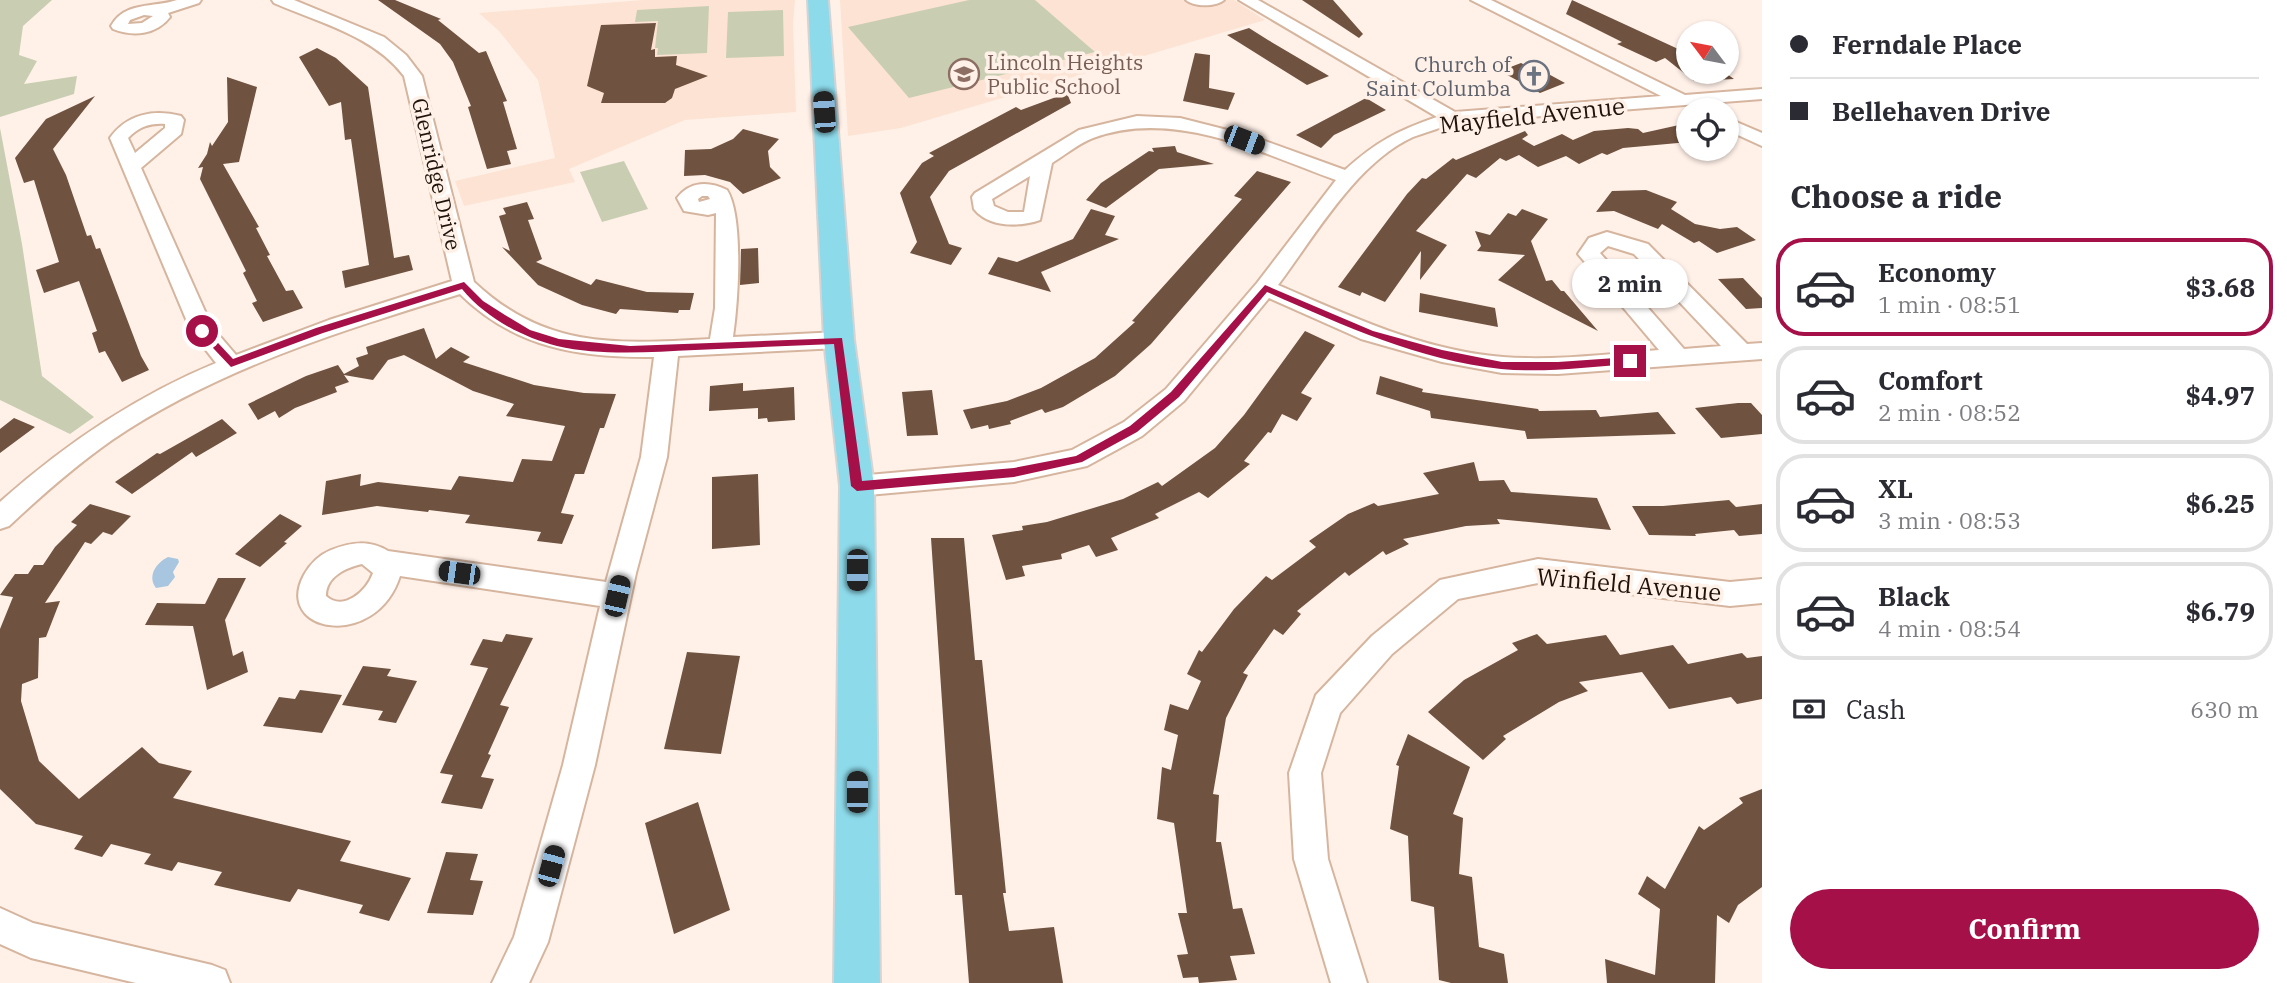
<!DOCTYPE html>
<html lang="en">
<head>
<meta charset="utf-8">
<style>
	:root { --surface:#fff; --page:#f7f7f7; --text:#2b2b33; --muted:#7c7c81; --line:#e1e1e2; --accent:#a61048 }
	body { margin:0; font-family:"IBM Plex Serif",serif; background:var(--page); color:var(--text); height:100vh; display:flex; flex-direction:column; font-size:26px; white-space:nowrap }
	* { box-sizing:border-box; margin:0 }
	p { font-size:23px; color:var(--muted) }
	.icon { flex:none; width:38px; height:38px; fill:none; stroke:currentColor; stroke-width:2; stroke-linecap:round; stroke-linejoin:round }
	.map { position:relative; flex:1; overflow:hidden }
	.panel { display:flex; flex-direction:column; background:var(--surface); width:525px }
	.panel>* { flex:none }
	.banner { display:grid; align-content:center; height:154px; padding:0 28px; background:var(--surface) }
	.needle { width:46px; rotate:302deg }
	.fabs { position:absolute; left:1676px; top:21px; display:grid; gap:14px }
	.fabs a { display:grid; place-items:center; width:63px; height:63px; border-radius:50%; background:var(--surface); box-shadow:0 2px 5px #0004; font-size:35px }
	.end { position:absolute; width:32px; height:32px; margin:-16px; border:9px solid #a61048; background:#fff; box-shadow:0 0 0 4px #fff }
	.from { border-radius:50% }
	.bubble { position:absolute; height:49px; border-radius:24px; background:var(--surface); box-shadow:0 2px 5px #0004; font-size:23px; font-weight:700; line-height:49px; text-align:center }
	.car { position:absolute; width:21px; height:42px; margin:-21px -10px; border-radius:9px; box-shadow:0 0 5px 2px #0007; background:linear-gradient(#222 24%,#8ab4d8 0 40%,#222 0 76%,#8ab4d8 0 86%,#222 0) }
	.banner b { display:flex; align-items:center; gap:24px; height:66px; font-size:26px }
	.banner b+b { border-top:2px solid var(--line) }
	.banner i { width:18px; height:18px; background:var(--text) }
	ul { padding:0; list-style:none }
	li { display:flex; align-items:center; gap:21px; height:98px; margin:0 14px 10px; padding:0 14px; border:4px solid var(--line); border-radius:28px }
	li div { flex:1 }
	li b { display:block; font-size:26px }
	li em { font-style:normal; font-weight:700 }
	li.current { border-color:var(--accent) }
	li>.icon { width:63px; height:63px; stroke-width:1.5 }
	h2 { padding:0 28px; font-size:32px; line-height:84px }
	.pay { display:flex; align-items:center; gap:18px; height:77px; padding:0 28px; font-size:26px }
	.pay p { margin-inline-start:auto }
	.primary-button { display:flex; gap:14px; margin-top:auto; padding:14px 28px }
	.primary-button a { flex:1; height:80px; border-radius:42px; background:var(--accent); color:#fff; font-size:28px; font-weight:700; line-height:80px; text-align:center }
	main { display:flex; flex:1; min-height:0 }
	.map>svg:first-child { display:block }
	.built { fill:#fde3d3 }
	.green { fill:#c9ceb2 }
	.water { fill:#a8c6df }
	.building { fill:#6f523f }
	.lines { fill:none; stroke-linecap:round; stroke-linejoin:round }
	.minor-casing { stroke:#d6b59f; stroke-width:4 }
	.major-casing { stroke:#d6d4d3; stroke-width:4 }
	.minor { fill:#fff; fill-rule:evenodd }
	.major { fill:#8ddaeb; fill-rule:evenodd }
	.route { fill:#a61048 }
	.labels { text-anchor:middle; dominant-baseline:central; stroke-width:7; stroke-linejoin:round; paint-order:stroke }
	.far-education-label { font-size:21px; fill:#785e54; stroke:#fff1e8; text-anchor:start }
	.far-worship-label { font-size:21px; fill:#5b616d; stroke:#fff1e8; text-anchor:end }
	.far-street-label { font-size:21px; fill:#1e120a; stroke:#fff1e8 }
	.street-label { font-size:24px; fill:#1e120a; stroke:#fff1e8 }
</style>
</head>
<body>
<main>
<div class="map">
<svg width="1762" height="983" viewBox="0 0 1762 983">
	<rect width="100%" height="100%" fill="#fff1e8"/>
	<path class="built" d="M643,0H795L793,24L796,112L685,120L569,169L575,182L464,206L455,181L555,158L538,80L499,31L479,13Z
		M840,0H1234L1265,20L901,128L848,136Z"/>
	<path class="green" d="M0,0H52L23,26L19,55L37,61L24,84L77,76L74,94L0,117Z
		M969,0H1035L1095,52L909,98L848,27Z
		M709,6L707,53L657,55L658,48H655L658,21L635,22L637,10Z
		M783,10L784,56L726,58L728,12Z
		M0,128L22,244L42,376L94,417L70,434L0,400Z
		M624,161L648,209L602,222L580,172Z"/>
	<path class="water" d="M168,557L178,559L179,562L173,572L175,577L168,586L156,588C147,576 156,563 168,557Z"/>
	<path class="building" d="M378,0H395L441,19L438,20L479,53L486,51L507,101L503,102L517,149L507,151L511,164L487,169L468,107L471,106L453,62L440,44Z
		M1302,0H1333L1363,34L1359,38Z
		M1572,0L1689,54V72H1724L1734,79L1694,81L1665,58L1656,62L1617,44L1622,42L1566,14Z
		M656,23L651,50L655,49V57L677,56L676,65L708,76L675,89L672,98L665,103H601L604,93L587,86L601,25Z
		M1249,28L1268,40L1329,76L1307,85L1227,35Z
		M317,48L336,58L368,87L394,258L409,255L413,270L345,288L342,271L369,265L351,139L345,140L341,102L329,106L299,57Z
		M1195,53L1210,55L1209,88L1235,93L1228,110L1183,101Z
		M1521,63L1537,71L1541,70L1565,83L1540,93L1500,71Z
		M227,77L257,87L239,162L223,164L259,227L256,228L270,255L267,256L286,291L293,290L303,308L263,322L252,303L257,301L243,273L246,271L200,179L203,167L198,168L207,154L210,142L212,146L228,122Z
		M1067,93L1071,103L949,171L930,197L949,244L962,248L951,265L910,253L917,242L900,193L922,163L934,156L929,153L1016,107L1021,110Z
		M95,96L53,149L66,175L87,236L91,235L96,249L100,248L141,356L149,370L122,382L105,351L99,353L92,333L97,331L79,281L44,293L36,270L59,262L34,180L24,183L15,158L46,119Z
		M1366,98L1386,110L1334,135L1321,148L1296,135Z
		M1679,125L1689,131V142L1623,148L1607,155L1602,153L1579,164L1566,156L1538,167L1519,155L1506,161L1500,158L1476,178L1467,174L1416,231L1447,245L1420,280L1421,251L1385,302L1362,292L1360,296L1338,287L1407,194L1422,178L1426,179L1453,158L1456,160L1525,131L1528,135L1522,139L1534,146L1562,134L1573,140L1594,131L1628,128L1638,129L1643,133Z
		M743,129L779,139L768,151L770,167L781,178L743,194L730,182L705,175L684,176L685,150L711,149L733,139Z
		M1175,146L1177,152L1214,164L1159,169L1106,208L1086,200L1101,183L1149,151L1154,152L1152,148Z
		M1257,171L1291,182L1151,344L1115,376L1063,407L1045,413L1042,409L1010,421L1011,424L989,429L988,425L971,429L963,410L1007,401L1041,388L1095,358L1135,322L1132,321L1242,199L1234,196Z
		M1646,190L1677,202L1671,209L1695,224L1720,229L1737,227L1756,240L1717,253L1699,241L1694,243L1662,224L1658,229L1614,211L1596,212L1612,191Z
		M527,202L534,219L528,220L542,259L536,262L591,285L596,279L647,292L694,293L690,310H679L678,313L620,309L616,314L582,305L538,285L502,247L510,251L499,216L506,214L503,208Z
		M1091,209L1115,216L1105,235L1119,239L1041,272L1051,292L988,274L998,257L1017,262L1073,239Z
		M1522,209L1548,219L1531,241L1546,281L1552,280L1561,291H1564L1598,331L1498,280L1525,255L1477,251L1481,246L1475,231L1490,235L1508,213L1516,216Z
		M758,248L759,283L740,285L741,249Z
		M1743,278L1762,298V308L1746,309L1718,279Z
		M1420,293L1495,308L1498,327L1419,312Z
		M424,328L436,359L451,347L470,357L463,362L534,385L584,393L616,394L604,428H600L584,474H575L561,513L574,515L562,544L537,541L541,532L465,523L470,515L429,510L428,512L377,506L322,515L326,481L361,474L360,486L378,482L451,490L459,476L513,482L522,459L552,461L565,426L506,416L514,404L473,391L404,355L388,360L373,380L344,375L349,382L335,387L337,392L295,408L279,418L275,411L258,420L248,404L306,376L338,365L344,374L359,366L356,358L368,354L366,347Z
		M1305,331L1335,345L1301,393L1312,398L1297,421L1282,414L1271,433L1268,432L1244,461L1250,464L1208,498L1199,492L1155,514L1159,518L1111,538L1118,550L1096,557L1089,545L1061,554L1062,559L1022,566L1025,576L1006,580L992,535L1023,530L1022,526L1047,522L1123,499L1158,482L1162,486L1215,448L1244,415Z
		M1380,376L1423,389L1422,392L1538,409L1539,411L1596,410L1600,417L1658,412L1676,434L1527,439L1525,431L1431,418L1430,411L1376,394Z
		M743,383V391L794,387L795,420L768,422L767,418L758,419V408L709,411L710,386Z
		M932,390L938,435L907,436L902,392Z
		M1738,403H1751L1762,415V434L1721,438L1695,408Z
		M14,418L35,427L0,453V429Z
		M222,419L237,433L196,457L192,452L132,494L115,482L157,453L160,454Z
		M1474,462L1479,481L1504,480L1511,492L1597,498L1611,530L1497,519L1500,524L1466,526L1403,539L1409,544L1386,555L1383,551L1349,576L1345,572L1297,611L1301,614L1283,635L1274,629L1243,673L1248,675L1226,718L1213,794L1219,795L1216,842H1221L1233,909L1242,908L1255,954L1230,956L1237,980L1199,983L1198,977L1183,978L1177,955L1188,954L1178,913H1187L1174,823L1157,819L1162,767L1171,770L1178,735L1164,730L1170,704L1188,710L1201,681L1187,674L1199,650L1202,652L1234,609L1266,576L1272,580L1316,547L1309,541L1348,514L1374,503L1378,506L1439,494L1423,473Z
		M758,474L760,545L712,549V477Z
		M1729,500L1736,507L1762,504V534L1739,536L1734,530L1695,534L1696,536L1649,535L1632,506H1663Z
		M90,504L131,516L112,535L103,532L91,544L85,542L45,603L60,601L46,637L39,638L38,678L22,684L21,701L39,761L79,799L142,747L159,763L192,771L173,798L351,841L340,861L411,878L389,921L359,913L363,905L298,889L290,902L214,885L222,872L178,862L172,871L144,864L151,854L111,844L102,857L74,849L83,836L36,824L0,789V629L13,597L0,595L15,574H28L34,565H43L55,547L77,525L71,522Z
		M280,514L302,526L284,542L287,543L260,567L235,554Z
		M931,538H964L975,660H982L1006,893H1003L1009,931L1054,927L1063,983H969L962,895H955Z
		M218,578H246L225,620L233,656L243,651L248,672L207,690L193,626L145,625L157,603L205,604Z
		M506,634L533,638L500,705L509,707L488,754L491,755L481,777L494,779L482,809L441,803L453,775L440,773L488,668L470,665L483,639L502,642Z
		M1537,634L1547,644L1606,635L1620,655L1673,645L1688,664L1742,653L1747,658L1762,656V699L1737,704L1731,697L1669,709L1642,672L1579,682L1588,691L1559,702L1503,736L1506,739L1483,760L1428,712L1464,680L1518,650L1512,643Z
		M687,652L740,656L721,754L664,749Z
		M363,666L391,669L387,676L417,681L396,723L378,720L383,711L342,705Z
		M300,690L342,695L322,733L263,726L279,697L295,699Z
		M1408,734L1470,767L1453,814L1463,818L1459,874L1472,877L1479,947L1504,954L1508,983H1451L1439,980L1434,907L1411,901L1408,836L1390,829L1399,766L1396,765Z
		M1762,789V887L1738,905L1729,923L1717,915L1715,983H1607L1605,959L1655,975L1660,909L1638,894L1647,876L1665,889L1699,826L1704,830L1743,803L1739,798Z
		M698,802L730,910L674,934L645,823Z
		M446,852L478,854L470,880L483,881L473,915L427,913Z"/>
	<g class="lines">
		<g class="minor-casing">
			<path id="minor" d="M177,0H201L199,3L168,13L170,17C156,35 133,37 113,29L111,26C125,1 153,8 177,0ZM144,15L153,16L142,23L128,24L130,20Z
				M272,0H294L384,37L406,55L422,76L474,282C546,350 618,344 710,339L715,308L716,213L708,215L684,211L677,198C690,181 709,181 727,190C744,217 738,303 733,337L839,332L847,334L851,340L847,346L839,348L678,356L667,457L636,573L595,765L548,942L529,983H492L514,937L563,765L600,606L400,576C376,651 273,633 304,575C310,564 319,555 331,550C352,542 369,540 388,551L606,582L641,457L654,357C579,358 515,348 460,294C340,331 217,369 112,440C75,466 42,495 9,526L0,529V502C65,444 136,396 216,363L191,331L110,138C127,114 154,109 181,116L184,120L181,134L141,168L212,327L236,355L329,320L452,281L404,76C374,36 320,23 274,3ZM165,124V128L135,153L128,138C139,127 150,123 165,124ZM702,196H708L710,199L699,202L698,199ZM362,564L373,573C367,591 343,612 326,596C326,577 345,568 362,564Z
				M1186,0H1224C1216,7 1194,7 1186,0Z
				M1239,0H1258L1455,112L1661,96L1471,0H1491L1685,95L1762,89V99L1454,123C1441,128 1426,132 1413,137C1356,163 1315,236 1278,285C1350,316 1424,351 1503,357C1555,361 1608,354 1659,350L1578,254L1589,238L1607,232L1648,244L1747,344L1762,343V359L1558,374L1502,373L1442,362L1361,339L1269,298L1184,401L1142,436L1087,466L1014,482L857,496L848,493L844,486L848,479L857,476L1014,462L1072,450L1124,422L1166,389L1257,283L1336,180C1261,153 1174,108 1093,138C1079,143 1065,155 1052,163L1040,220C1020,227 989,228 974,209L972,197L975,193L1079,130L1137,116L1180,118L1251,136L1345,170C1377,141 1397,131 1437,117ZM1030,176L1024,212H1008L994,206L992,199ZM1608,246L1634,254L1721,346L1684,349L1600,253Z
				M1727,118L1762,133V146L1727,130Z
				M1538,559L1730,582L1762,579V603L1730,606L1538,583L1458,599L1392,654L1340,713L1321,773L1328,859L1367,983H1331L1294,859L1289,773L1316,695L1372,636L1440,580Z
				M0,908L33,923L212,965L225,970L230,983H136L31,958L0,944Z"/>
		</g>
		<g class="major-casing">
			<path id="major" d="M808,0H828L854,340L874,486L880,983H834L840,486L824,340Z"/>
		</g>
		<use href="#minor" class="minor"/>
		<use href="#major" class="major"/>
	</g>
	<path class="route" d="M464,282L483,301L505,315L530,330L559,339L630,346L842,338L862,481L1014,468L1076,456L1130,426L1171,392L1265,285L1373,331L1442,350L1502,362H1558L1630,357L1636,361L1630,364C1588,367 1544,373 1501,369C1418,360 1342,325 1267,292L1179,397L1137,432L1082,462L1014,477L857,491L851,486L834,344C788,346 742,348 695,350C650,352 601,356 557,346C521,337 485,317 462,289L323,333L231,367L197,331L205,329L233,359L316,328Z"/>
	<defs>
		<g id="school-ring" transform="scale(1.575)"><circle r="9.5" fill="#fff1e8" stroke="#8d6e63" stroke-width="1.5"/><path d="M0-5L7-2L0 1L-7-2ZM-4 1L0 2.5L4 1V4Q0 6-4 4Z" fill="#8d6e63"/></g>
		<g id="church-ring" transform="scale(1.575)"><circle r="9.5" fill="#fff1e8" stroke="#6b7280" stroke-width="1.5"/><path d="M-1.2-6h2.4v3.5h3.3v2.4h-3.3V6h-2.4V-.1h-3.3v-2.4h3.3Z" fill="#6b7280"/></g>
	</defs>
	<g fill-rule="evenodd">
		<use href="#school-ring" x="964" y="74"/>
		<use href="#church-ring" x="1534" y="76"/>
	</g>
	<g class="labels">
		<g class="far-education-label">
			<text x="987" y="62">Lincoln Heights<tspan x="987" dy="24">Public School</tspan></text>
		</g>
		<g class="far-worship-label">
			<text x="1511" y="64">Church of<tspan x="1511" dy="24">Saint Columba</tspan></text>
		</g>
		<g class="far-street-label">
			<text transform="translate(437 174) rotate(77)">Glenridge Drive</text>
		</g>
		<g class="street-label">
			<text transform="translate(1532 115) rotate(-6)">Mayfield Avenue</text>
			<text transform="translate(1629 584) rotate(5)">Winfield Avenue</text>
		</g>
	</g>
</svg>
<div class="fabs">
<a><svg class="needle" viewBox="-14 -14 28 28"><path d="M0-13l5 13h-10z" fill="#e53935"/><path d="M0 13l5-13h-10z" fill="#7c7c81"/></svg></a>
<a><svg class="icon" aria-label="locate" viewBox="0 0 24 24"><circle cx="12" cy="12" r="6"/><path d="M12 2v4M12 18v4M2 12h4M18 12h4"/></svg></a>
</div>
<i class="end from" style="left:202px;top:331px"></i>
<i class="end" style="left:1630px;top:361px"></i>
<div class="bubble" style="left:1572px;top:259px;width:116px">2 min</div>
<i class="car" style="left:824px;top:112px;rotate:356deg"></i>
<i class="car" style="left:1244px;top:140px;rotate:111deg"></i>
<i class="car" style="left:857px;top:570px;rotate:180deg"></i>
<i class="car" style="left:459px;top:573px;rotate:278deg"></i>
<i class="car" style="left:617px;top:596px;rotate:13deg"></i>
<i class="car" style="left:857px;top:792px;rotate:0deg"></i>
<i class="car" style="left:551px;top:866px;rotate:15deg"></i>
</div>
<section class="panel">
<div class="banner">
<b><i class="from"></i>Ferndale Place</b>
<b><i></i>Bellehaven Drive</b>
</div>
<h2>Choose a ride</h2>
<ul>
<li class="current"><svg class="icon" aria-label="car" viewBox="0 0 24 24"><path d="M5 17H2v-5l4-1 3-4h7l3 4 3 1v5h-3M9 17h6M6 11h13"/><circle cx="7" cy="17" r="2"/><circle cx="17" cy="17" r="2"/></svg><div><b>Economy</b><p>1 min · 08:51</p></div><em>$3.68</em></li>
<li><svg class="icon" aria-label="car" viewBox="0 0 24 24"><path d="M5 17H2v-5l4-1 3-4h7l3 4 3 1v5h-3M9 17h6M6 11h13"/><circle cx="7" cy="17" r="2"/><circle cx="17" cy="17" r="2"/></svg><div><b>Comfort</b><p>2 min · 08:52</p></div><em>$4.97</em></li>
<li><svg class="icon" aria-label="car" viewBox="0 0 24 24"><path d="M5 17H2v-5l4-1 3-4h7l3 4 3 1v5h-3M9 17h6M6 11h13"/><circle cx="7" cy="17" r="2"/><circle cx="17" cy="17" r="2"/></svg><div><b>XL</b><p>3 min · 08:53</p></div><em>$6.25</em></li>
<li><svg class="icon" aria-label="car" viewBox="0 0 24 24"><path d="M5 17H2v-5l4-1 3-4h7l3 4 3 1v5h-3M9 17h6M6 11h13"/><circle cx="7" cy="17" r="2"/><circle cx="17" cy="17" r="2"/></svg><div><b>Black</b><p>4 min · 08:54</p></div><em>$6.79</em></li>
</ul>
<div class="pay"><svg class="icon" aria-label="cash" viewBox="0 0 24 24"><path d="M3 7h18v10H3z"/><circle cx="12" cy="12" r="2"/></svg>Cash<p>630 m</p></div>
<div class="primary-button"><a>Confirm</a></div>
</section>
</main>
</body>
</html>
